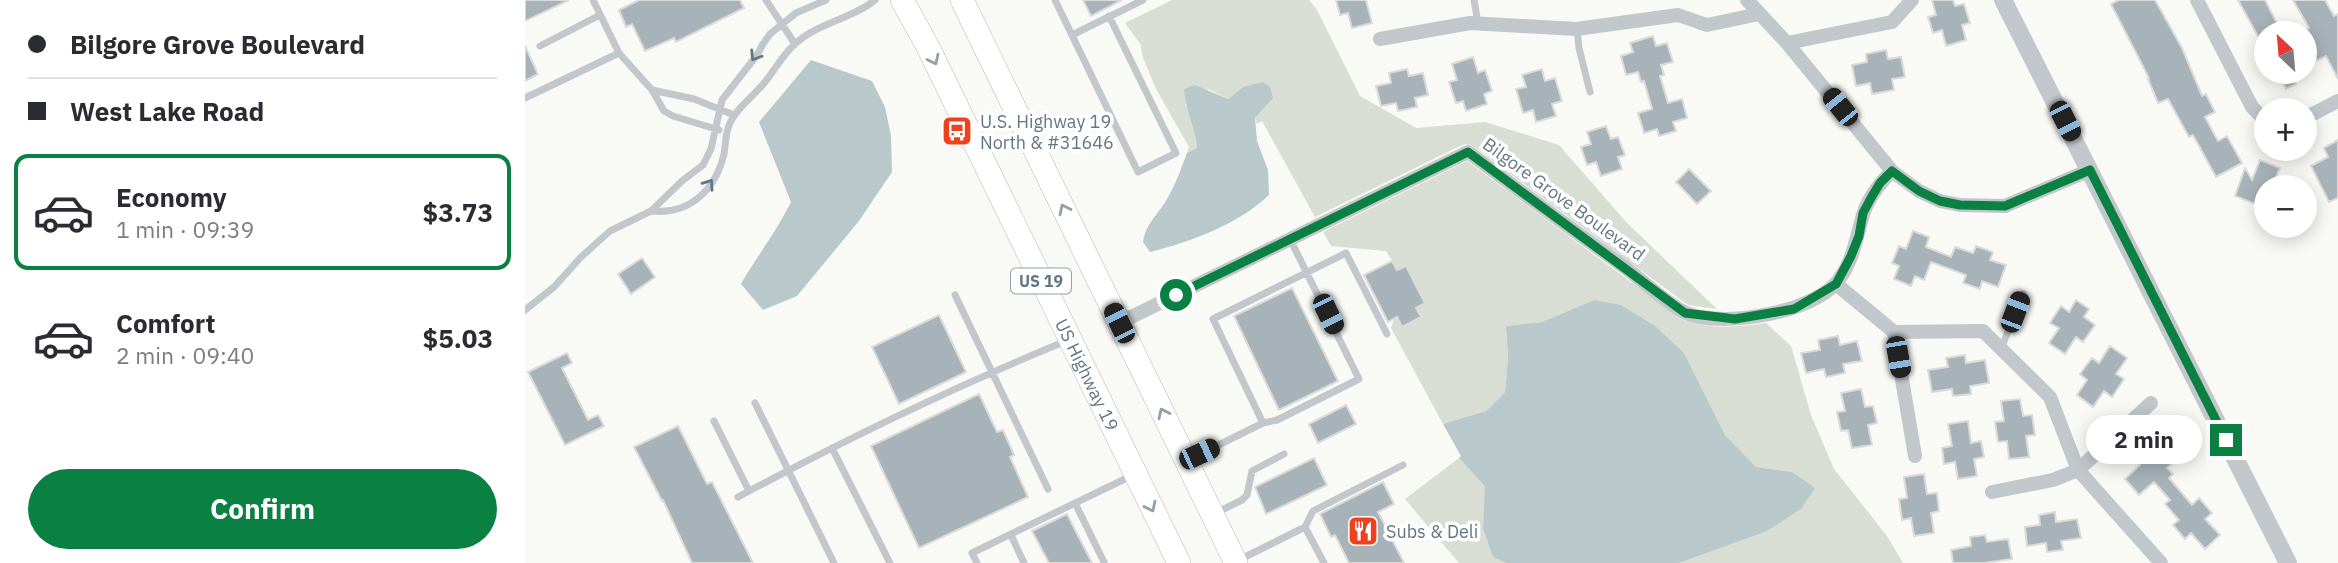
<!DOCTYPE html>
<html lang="en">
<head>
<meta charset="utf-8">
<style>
	:root { --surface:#fff; --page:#f2f2f3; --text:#2b2b33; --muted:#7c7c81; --line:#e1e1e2; --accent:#0b8043 }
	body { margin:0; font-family:"IBM Plex Sans",sans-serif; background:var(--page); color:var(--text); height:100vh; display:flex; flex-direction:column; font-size:26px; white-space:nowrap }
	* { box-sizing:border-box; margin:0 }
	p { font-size:23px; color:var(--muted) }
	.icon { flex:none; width:38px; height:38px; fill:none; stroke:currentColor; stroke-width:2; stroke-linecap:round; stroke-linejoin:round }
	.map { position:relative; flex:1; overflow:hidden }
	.side { display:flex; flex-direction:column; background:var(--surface); width:525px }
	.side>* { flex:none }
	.guide { display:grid; align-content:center; height:154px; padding:0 28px; background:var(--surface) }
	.needle { width:46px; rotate:334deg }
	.fabs { position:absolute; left:1729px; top:21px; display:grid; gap:14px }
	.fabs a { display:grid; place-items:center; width:63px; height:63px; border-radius:50%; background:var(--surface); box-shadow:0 4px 18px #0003; font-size:35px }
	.end { position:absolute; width:32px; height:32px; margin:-16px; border:9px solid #0b8043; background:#fff; box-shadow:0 0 0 4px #fff }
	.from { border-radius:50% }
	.bubble { position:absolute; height:49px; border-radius:24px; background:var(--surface); box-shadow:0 4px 18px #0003; font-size:23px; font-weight:800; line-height:49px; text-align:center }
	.car { position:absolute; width:21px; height:42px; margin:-21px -10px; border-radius:9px; box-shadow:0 0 5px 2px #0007; background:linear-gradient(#222 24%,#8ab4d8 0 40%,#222 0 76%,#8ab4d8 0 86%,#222 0) }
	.guide b { display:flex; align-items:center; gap:24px; height:66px; font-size:26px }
	.guide b+b { border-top:2px solid var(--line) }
	.guide i { width:18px; height:18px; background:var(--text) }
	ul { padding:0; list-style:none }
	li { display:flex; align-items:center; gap:21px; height:116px; margin:0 14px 10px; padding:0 14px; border:4px solid transparent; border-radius:14px }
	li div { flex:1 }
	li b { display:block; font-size:26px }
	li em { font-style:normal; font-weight:800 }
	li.selected { border-color:var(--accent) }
	li>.icon { width:63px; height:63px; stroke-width:1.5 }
	.cta { display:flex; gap:14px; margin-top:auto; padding:14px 28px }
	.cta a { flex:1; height:80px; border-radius:42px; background:var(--accent); color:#fff; font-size:28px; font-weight:800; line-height:80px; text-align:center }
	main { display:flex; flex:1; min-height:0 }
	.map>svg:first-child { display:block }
	.green { fill:#d9ded5 }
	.water { fill:#b8c8cb }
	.building { fill:#a8b3b9; stroke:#dbdbd9; stroke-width:2 }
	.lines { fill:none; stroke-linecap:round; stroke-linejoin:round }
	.trunk-casing { stroke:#b5babe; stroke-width:24 }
	.service { stroke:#c2c7cb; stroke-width:7 }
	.minor { stroke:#c2c7cb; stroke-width:14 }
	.tertiary { stroke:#c2c7cb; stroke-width:18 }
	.trunk { stroke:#fff; stroke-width:23 }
	.oneway { stroke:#627784 }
	.oneway2 { stroke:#91a0a9 }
	.route { stroke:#0b8043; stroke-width:9 }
	.labels { text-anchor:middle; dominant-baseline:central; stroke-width:7; stroke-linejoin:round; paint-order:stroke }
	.shield { fill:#fff; stroke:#91a0a9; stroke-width:2 }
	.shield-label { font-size:16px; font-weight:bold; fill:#627784 }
	.poi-label { font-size:18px; fill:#627784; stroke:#fff; text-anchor:start }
	.street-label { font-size:18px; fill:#627784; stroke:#fff }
</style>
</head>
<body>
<main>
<section class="side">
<div class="guide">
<b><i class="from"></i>Bilgore Grove Boulevard</b>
<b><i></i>West Lake Road</b>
</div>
<ul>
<li class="selected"><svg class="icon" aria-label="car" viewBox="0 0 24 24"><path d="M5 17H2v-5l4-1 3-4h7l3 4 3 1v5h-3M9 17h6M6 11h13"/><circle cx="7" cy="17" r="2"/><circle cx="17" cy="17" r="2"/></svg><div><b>Economy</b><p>1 min · 09:39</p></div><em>$3.73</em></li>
<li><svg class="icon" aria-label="car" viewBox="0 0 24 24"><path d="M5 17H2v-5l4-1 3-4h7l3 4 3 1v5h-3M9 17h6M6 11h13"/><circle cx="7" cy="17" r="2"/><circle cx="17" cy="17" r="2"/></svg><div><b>Comfort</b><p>2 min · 09:40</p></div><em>$5.03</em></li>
</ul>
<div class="cta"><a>Confirm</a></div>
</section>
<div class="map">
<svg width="1813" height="563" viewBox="0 0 1813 563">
	<rect width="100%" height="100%" fill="#f9f9f6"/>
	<path class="green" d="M647,0H784L792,10L835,96L891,128L960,122L1034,145L1102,223L1192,309L1163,305L946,145L939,144L790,217L737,121L732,124L730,118L736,110L718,87L703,99L683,89L660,104L667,115L672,148L662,153L664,147L631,89L617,55L616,45L600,23Z
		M942,161L1156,319C1184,330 1213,327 1241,323L1266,346L1286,415L1309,469L1362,536L1378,563H1154L1240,532L1267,472L1231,467L1200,435L1159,353L1069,300L1017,322L981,326L983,358L980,392L961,411L918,424L866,328L882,283L861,251L806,246L798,232Z
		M934,458L961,486L958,529L968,557L981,563H934L880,499Z"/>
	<path class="water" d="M286,60L347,81L360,107L366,136L367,172L334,221L272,296L238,310L216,284C232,256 252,231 266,202L234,122Z
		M738,82L745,87L748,98L730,118L732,141L743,170L744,195C714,224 665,242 625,252L618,242C621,223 633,215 642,199C651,184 656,169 662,153L672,148C670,125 660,109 659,89L670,85L703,99L718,87Z
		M1069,300L1096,305L1130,326L1159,353L1200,435L1231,467L1267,472L1290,488L1276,509L1240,532L1154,563H981L968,557L958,529L960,486L934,458L936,456L918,424L961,411L980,392L983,358L981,326L1017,322Z"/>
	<path class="building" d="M0,0H44L0,21Z
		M114,0H215L219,8L151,42L149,38L120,51L107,24L101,27L94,10Z
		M558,0H597L566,16Z
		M811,0H841L847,23L827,28L823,13L815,15Z
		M1407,0H1428L1430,6L1439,4L1445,23L1437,25L1441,40L1421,46L1417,30L1408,33L1403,17L1411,15Z
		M1594,0H1630L1657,48L1677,96L1681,94L1690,112L1680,117L1693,141L1702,136L1717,163L1691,177L1668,135L1664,137L1643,99L1633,103L1623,79L1624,78L1586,4Z
		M1713,0H1740L1755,29L1741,33V36L1735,40Z
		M1768,0H1800L1809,16L1813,14V79L1801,56L1791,61L1780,40V33H1776L1784,28Z
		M1128,36L1131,46L1142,43L1148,62L1136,65L1139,75L1135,76L1143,103L1157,99L1162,118L1148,122L1151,131L1134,136L1132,129L1119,133L1113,113L1127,109L1119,81L1116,82L1113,72L1101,75L1096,56L1108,52L1105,43Z
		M0,46L13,74L0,81Z
		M1361,50L1363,59L1376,57L1380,77L1367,79L1369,90L1347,94L1345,83L1331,86L1327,65L1342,62L1341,54Z
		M948,57L953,73L960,70L967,91L959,94L962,104L941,111L938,101L931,103L924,82L932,80L927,64Z
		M882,69L884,76L898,73L903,95L890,98L892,107L873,111L871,103L856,106L851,86L866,83L864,73Z
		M1017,69L1020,81L1030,78L1037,101L1027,104L1031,116L1011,122L1008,110L998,113L991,89L1001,87L997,75Z
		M1752,72H1765L1771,84L1761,89Z
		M1081,126L1086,139L1093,137L1100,155L1093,157L1097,169L1076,176L1071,162L1062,165L1056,147L1066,144L1062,132Z
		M1813,140V198L1804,202L1786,166L1803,157L1799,148Z
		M1735,160L1755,168L1747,187H1741V208L1710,196L1720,168L1727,180Z
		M1164,169L1186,191L1172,204L1151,182Z
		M1388,231L1404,237L1401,247L1426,257L1430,247L1448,253L1451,246L1468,252L1465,260L1481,265L1473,287L1457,281L1455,289L1438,283L1441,275L1406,262L1399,280L1390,276L1386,286L1369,279L1374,266L1367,263L1374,246L1381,249Z
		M117,258L130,277L106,294L93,274Z
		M867,261L872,270L881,266L900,303L891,308L896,317L877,327L872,317L863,322L839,275Z
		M767,288L813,381L754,410L709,316Z
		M1551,300L1564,309L1559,317L1570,325L1558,342L1551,337L1540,354L1524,343L1534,328L1525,323L1536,306L1544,312Z
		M414,315L441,372L374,404L347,347Z
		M1313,336L1315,345L1332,341L1337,361L1318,364L1320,373L1301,377L1299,369L1281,373L1276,353L1295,350L1293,340Z
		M1585,346L1602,358L1591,374L1599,379L1587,397L1579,391L1568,407L1552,395L1562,380L1555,374L1567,358L1574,363Z
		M42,353L47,363L37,368L63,420L73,415L79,426L40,445L3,372Z
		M1440,355L1441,363L1460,360L1464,383L1445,386L1446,394L1428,396L1427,389L1407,392L1403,370L1423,367L1421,358Z
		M1336,389L1340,407L1348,406L1352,423L1343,425L1347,445L1327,448L1323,430L1316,431L1312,412L1320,411L1316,393Z
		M454,394L472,432L478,430L489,455L485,457L503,497L394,548L346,446Z
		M1495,399L1498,416L1507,415L1510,435L1501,436L1504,457L1484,459L1482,441L1473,442L1470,422L1479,421L1476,401Z
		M821,405L831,424L793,443L784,424Z
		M1443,421L1446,443L1456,441L1459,457L1449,459L1452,476L1433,479L1430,462L1419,464L1417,448L1427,446L1423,424Z
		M153,426L182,484L187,482L228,563H167L138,500L137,501L109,447Z
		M1640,443L1653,458L1642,468L1648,474L1644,478L1667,505L1674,498L1687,513L1680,519L1695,535L1680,549L1666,533L1660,539L1648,525L1654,520L1640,504L1645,500L1629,482L1614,495L1600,479L1615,465L1608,458L1621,447L1627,454Z
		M789,458L802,485L741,514L730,487Z
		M1399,474L1402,494L1412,493L1414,511L1406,513L1409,533L1389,536L1386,518L1377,520L1374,499L1382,498L1379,477Z
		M858,482L869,504L853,512L879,563H824L810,535L806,537L795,514Z
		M1530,512L1531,522L1552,519L1556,538L1536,541L1538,550L1522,552L1521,543L1502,546L1500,527L1515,525L1514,515Z
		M542,514L567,563H524L507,531Z
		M1460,535L1462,542L1483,539L1487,559L1459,563H1428L1426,550L1446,546L1445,537Z"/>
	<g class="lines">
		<g class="trunk-casing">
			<g id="trunk">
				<path id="s1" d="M377,0L403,47L654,563"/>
				<path d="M437,0L711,563"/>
			</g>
		</g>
		<path class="service" d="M68,0L94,53L127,90L139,111L148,116L194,130
			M241,0L270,44
			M530,0L613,172L651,153L584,16
			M949,0L953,23
			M1052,29L1054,48L1065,92
			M547,35L618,0
			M15,46L75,15
			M127,90L169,99L209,115
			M0,98L94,53
			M126,211C164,215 190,191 199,154C201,143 200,133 205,123C212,107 229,96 240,82C250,70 258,54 270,44C292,23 327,19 350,0
			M430,295L523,489
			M0,310L29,287L56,257L85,231L126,211L157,181L178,165L186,149L197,100L232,55L238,44L245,34L271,13L301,0
			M1476,349L1498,294
			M230,403L309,563
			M189,421L224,491
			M738,423L688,319L821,253L862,334
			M307,448L365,563
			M665,459L738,423L752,420L834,379L765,239
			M213,497C319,440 429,387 541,341
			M550,503L579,562
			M691,513L717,500L722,495L727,471L759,454
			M780,527L788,511L878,465
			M486,535L499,563
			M714,560L780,527L799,563
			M452,563L447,553L606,476"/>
		<path class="minor" d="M1222,0L1262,43L1367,171L1394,191L1415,201L1435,205L1480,206L1565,170
			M1672,0L1727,107L1741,121
			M855,39L945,23L1051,29L1153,15L1182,25L1234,14
			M1262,43L1367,22L1387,0
			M1780,118L1813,101
			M1311,284L1369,332L1458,331L1525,397L1553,470L1636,563
			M594,323L943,152C995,191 1048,230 1101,268C1115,279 1145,306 1161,313C1196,328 1286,313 1311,283C1328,264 1331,238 1338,215C1343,197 1355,183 1367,171
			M1369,332L1390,456
			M1467,492L1528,480L1553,470L1626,403"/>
		<path class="tertiary" d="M1478,0L1763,563"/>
		<use href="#trunk" class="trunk"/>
	</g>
	<defs><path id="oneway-chevron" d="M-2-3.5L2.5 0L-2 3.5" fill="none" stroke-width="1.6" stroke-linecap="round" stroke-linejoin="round" transform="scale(1.75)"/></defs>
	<g class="oneway">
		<use href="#oneway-chevron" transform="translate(230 56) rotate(122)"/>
		<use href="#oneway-chevron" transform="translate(184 184) rotate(-55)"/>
	</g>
	<g class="oneway2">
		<use href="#oneway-chevron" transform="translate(409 60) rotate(64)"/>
		<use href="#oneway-chevron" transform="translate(539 209) rotate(-116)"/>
		<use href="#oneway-chevron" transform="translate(638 413) rotate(-116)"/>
		<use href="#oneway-chevron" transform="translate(626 507) rotate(64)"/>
	</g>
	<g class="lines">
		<path class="route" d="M651,295L943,152L1160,313L1210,319L1269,309L1311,284L1326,256L1334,236L1338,213L1346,198L1355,183L1367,171L1394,191L1415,201L1435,205L1480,206L1565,170L1701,440"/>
	</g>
	<defs>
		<g id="bus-square" transform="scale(1.575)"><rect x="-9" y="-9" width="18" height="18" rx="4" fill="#f0411f" stroke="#fff"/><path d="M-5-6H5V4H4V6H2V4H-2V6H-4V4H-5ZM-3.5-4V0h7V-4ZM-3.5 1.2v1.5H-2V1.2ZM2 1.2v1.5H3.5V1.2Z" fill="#fff"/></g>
		<g id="restaurant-square" transform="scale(1.575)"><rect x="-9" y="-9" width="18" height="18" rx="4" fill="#f0411f" stroke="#fff"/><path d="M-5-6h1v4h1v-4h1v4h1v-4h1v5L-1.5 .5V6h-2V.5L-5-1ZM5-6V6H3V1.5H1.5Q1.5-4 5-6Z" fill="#fff"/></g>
	</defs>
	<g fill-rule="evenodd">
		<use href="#bus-square" x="432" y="131"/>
		<use href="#restaurant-square" x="838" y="531"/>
	</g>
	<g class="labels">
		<rect class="shield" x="486" y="268.5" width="60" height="25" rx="5"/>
		<g class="shield-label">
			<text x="516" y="281">US 19</text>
		</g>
		<g class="poi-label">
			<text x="455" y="121">U.S. Highway 19<tspan x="455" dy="21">North &amp; #31646</tspan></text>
			<text x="861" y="531">Subs &amp; Deli</text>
		</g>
		<g class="street-label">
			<text transform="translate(1039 199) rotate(36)">Bilgore Grove Boulevard</text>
			<text stroke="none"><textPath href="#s1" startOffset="418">US Highway 19</textPath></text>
		</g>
	</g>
</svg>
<div class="fabs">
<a><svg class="needle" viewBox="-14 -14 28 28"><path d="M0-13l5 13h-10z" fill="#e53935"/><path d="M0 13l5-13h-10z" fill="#7c7c81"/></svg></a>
<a>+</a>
<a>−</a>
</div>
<i class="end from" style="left:651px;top:295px"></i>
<i class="end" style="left:1701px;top:440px"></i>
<div class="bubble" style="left:1561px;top:415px;width:116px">2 min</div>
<i class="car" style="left:1315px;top:107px;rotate:321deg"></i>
<i class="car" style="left:1540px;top:121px;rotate:153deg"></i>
<i class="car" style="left:1490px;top:312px;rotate:21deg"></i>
<i class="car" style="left:803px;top:314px;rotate:154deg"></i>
<i class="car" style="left:594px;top:323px;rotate:334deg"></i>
<i class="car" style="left:1373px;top:357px;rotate:170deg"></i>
<i class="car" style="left:674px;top:454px;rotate:65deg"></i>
</div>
</main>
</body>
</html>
